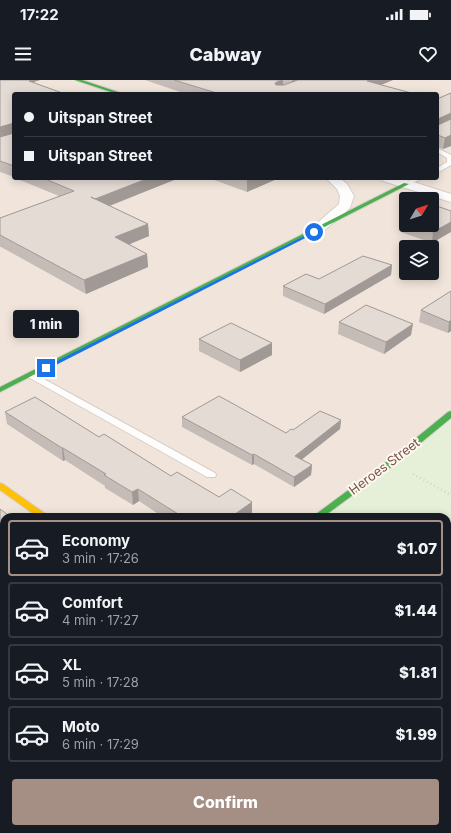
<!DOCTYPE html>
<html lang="en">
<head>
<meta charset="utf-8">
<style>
	:root { --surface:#171b24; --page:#242831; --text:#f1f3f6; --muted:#9ea1a6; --line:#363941; --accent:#a58e84 }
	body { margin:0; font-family:Inter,sans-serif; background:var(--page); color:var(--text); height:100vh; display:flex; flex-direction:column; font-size:15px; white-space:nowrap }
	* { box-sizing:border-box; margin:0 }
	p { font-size:13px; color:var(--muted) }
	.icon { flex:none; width:22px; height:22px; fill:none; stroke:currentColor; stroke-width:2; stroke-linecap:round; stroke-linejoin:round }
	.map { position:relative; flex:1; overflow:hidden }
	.panel { position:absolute; left:0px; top:433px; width:451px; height:320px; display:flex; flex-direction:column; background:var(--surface); border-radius:12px 12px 0 0; box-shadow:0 2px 10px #0003 }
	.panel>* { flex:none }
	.banner { position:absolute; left:12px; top:12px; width:427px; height:88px; border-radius:4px; box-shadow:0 2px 10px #0003; display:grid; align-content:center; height:88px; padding:0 12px; background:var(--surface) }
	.needle { width:26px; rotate:51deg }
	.controls { position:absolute; left:399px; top:112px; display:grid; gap:8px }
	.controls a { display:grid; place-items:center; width:40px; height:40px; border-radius:4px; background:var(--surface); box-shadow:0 2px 10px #0003; font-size:20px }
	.end { position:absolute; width:18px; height:18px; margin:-9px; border:5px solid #1a73e8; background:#fff; box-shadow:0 0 0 2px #fff }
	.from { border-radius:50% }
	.bubble { position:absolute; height:28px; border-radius:4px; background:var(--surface); box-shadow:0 2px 10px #0003; font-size:13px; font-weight:800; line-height:28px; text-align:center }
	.banner b { display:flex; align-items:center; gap:14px; height:38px; font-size:15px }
	.banner b+b { border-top:1px solid var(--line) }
	.banner i { width:10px; height:10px; background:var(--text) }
	ul { padding:7px 0 0; list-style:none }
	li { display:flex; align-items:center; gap:12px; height:56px; margin:0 8px 6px; padding:0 4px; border:2px solid var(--line); border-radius:4px }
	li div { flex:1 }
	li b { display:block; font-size:15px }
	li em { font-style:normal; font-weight:800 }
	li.on { border-color:var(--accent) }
	li>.icon { width:36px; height:36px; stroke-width:1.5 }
	.primary-button { display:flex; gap:8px; margin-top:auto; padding:8px 12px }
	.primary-button a { flex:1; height:46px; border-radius:4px; background:var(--accent); color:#fff; font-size:16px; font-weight:800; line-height:46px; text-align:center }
	.status { display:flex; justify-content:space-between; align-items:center; height:28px; padding:0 20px; background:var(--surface); direction:ltr }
	.status svg { height:11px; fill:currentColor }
	header { display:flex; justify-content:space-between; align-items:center; height:52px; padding:0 12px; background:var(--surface); font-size:18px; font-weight:800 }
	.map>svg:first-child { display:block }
	.residential { fill:#f1e5db; fill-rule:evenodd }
	.green { fill:#e6efd8 }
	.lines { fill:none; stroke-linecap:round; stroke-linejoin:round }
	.lane-casing { stroke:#d7ceca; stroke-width:2 }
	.street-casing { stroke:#d7ceca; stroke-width:2 }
	.fast-casing { stroke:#d8cec9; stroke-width:2 }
	.slow-casing { stroke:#d8cec9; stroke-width:2 }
	.path { stroke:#dad2ce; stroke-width:2.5; stroke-dasharray:1 3; stroke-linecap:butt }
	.lane { fill:#fefdfc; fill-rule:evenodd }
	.street { fill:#fefdfc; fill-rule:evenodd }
	.fast { fill:#4caf50; fill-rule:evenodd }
	.slow { fill:#ffc107; fill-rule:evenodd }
	.wall { fill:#c5bcb7 }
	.shaded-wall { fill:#a09995 }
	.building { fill:#e5dbd5; stroke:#a09995 }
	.route { fill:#1a73e8 }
	.labels { text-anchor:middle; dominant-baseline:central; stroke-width:4; stroke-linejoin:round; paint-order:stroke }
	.street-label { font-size:13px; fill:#78584b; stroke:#fff8f0 }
</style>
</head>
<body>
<div class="status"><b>17:22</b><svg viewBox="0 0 49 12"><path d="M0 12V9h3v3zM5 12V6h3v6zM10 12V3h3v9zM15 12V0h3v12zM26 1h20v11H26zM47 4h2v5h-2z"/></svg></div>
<header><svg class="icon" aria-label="menu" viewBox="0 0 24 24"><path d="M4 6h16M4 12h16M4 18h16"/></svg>Cabway<svg class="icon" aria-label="heart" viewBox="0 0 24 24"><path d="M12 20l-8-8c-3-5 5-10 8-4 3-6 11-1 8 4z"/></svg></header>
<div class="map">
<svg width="451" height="753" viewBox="0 0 451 753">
	<rect width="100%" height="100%" fill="#f8f3ee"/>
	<path class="residential" d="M0,0H451V753H0ZM14,14H437V98H14ZM406,119H432V145H406ZM406,167H432V193H406ZM4,437H447V749H4Z"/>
	<path class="green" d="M451,334V753H0V672L4,669V749H447V437H317Z"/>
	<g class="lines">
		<g class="lane-casing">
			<path id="lane" d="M437,68L451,75V85L437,93V88L447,82V78L437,72Z
				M414,98H423L408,105L403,104Z
				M31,292L215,393L216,395L215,397H207L28,297L27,295Z"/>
		</g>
		<g class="street-casing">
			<path id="street" d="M326,98H340L347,104L354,116L350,128L319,155L314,156L309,155L307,152L339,124L340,116L337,109Z
				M382,98H401L451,114V122L383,101Z
				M4,658V682L0,683V659Z"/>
		</g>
		<g class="fast-casing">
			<path id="fast" d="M75,0H82L124,14H117Z
				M404,103L409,104L0,312V307Z
				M451,331V338L395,384L323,437H312L389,380L448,332Z"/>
		</g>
		<g class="slow-casing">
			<path id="slow" d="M0,403L3,404L50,437H38L0,410Z"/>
		</g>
		<path class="path" d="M413,394L451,415"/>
		<use href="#lane" class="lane"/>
		<use href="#street" class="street"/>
		<use href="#fast" class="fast"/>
		<use href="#slow" class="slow"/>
	</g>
	<path class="wall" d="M0,0H40L34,2L14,14V97L0,92Z
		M145,0H393L381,5L415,14H186Z
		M451,13V66L443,69L437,67V19Z
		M15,98H179L110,126L148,144L149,156L129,164L147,174L148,187L86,214L1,167H0V138L59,116Z
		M209,98H279L247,112Z
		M451,131L432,163L401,152L403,141L406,139V145H432Z
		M392,185L391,195L324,234L283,216V206Z
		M451,211V251L448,253L419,242L421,230Z
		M339,242L411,255L384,274L338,254Z
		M199,259L272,275L240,292L199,271Z
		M5,332L99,357L171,396L219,417L252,435L249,437H163L139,421L133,425L105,408V406L65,380L63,381L7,344Z
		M182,337L286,353L293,350L341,340L340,349L302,379L312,385L311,395L294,407L254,384L252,385L182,347Z
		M81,749H90L86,753Z"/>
	<path class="shaded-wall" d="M20,0H40L34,2V10Z
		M281,0H283V9L275,14V3Z
		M292,0H312L292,6Z
		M370,0H393L366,11L367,1Z
		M451,33V44L437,49L438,39Z
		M14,43V54L0,59V47Z
		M451,55V66L443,69L445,58Z
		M149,98H179L96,131L95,119Z
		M251,98H279L247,112V100Z
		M451,142V152L432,163L433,152Z
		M148,144L149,156L116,170L115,157Z
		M147,174L148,187L86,214L84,200Z
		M392,185L391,195L324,234L325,224Z
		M451,240V251L448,253L449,242Z
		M413,244L411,255L384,274L386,262Z
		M272,263V275L240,292V280Z
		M341,340L340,349L295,385V376Z
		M62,368H63L65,380L63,381Z
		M254,374V384L252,385V375Z
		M312,385L311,395L294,407V397Z
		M138,409L139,421L133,425L132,412Z
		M252,422V435L249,437H231Z
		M4,473V490L0,493V476Z
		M85,749H90L86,753Z"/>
	<path class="building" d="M0,0H32L29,1L65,14H14V86L0,81V57L14,53V43L0,47Z
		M174,0H281L275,3L276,5H284L298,0H370L367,1L415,14H220Z
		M451,13V33L438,39V45L451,39V55L445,58L438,55L437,62V19Z
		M43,98H149L95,119L91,117L148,144L115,157L147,174L84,200L0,155V138L74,111Z
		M242,98H251L247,100Z
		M434,125L451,131V142L433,152L413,145H432V126Z
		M363,176L392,185L325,224L283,206L306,194L319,199Z
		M451,211V240L449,242L421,230Z
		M366,225L413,244L386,262L339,242Z
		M231,243L272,263L240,280L199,259Z
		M219,316L286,353L291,349L293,350L320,331L341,340L295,376L312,385L294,397L254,374L252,375L182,337Z
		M35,317L99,357L104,354L171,396L177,392L219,417L231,409L252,422L231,437H183L138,409L132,412L104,395L106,394L63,368H62L5,332Z
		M0,429L11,437H4V473L0,476Z"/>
	<path class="route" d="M314,151L315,153L48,289L43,288Z"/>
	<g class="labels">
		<g class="street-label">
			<text transform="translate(384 386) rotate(-37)">Heroes Street</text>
		</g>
	</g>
</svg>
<div class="controls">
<a><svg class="needle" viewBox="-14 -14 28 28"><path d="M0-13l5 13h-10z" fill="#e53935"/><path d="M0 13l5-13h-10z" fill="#9ea1a6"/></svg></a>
<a><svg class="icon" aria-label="layers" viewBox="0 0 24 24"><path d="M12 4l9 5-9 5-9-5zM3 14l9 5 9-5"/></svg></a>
</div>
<i class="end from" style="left:314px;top:152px"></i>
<i class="end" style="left:46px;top:288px"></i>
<div class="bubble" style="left:13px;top:230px;width:66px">1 min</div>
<div class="banner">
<b><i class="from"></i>Uitspan Street</b>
<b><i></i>Uitspan Street</b>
</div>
<section class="panel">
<ul>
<li class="on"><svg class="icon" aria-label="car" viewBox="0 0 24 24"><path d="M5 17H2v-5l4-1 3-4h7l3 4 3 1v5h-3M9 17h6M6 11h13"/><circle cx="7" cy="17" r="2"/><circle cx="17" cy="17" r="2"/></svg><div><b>Economy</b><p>3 min · 17:26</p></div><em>$1.07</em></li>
<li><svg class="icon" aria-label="car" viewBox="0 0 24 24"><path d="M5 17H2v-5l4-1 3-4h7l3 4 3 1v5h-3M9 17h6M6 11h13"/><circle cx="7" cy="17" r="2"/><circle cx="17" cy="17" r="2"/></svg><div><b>Comfort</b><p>4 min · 17:27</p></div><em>$1.44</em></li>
<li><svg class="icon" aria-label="car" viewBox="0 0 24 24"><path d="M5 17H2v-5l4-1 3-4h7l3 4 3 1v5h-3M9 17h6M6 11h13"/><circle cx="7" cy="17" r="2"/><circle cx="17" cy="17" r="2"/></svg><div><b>XL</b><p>5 min · 17:28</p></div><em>$1.81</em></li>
<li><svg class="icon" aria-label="car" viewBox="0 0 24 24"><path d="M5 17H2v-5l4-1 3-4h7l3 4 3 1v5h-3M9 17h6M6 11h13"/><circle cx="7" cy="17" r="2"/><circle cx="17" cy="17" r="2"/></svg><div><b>Moto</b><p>6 min · 17:29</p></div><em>$1.99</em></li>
</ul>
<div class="primary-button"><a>Confirm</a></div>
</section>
</div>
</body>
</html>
